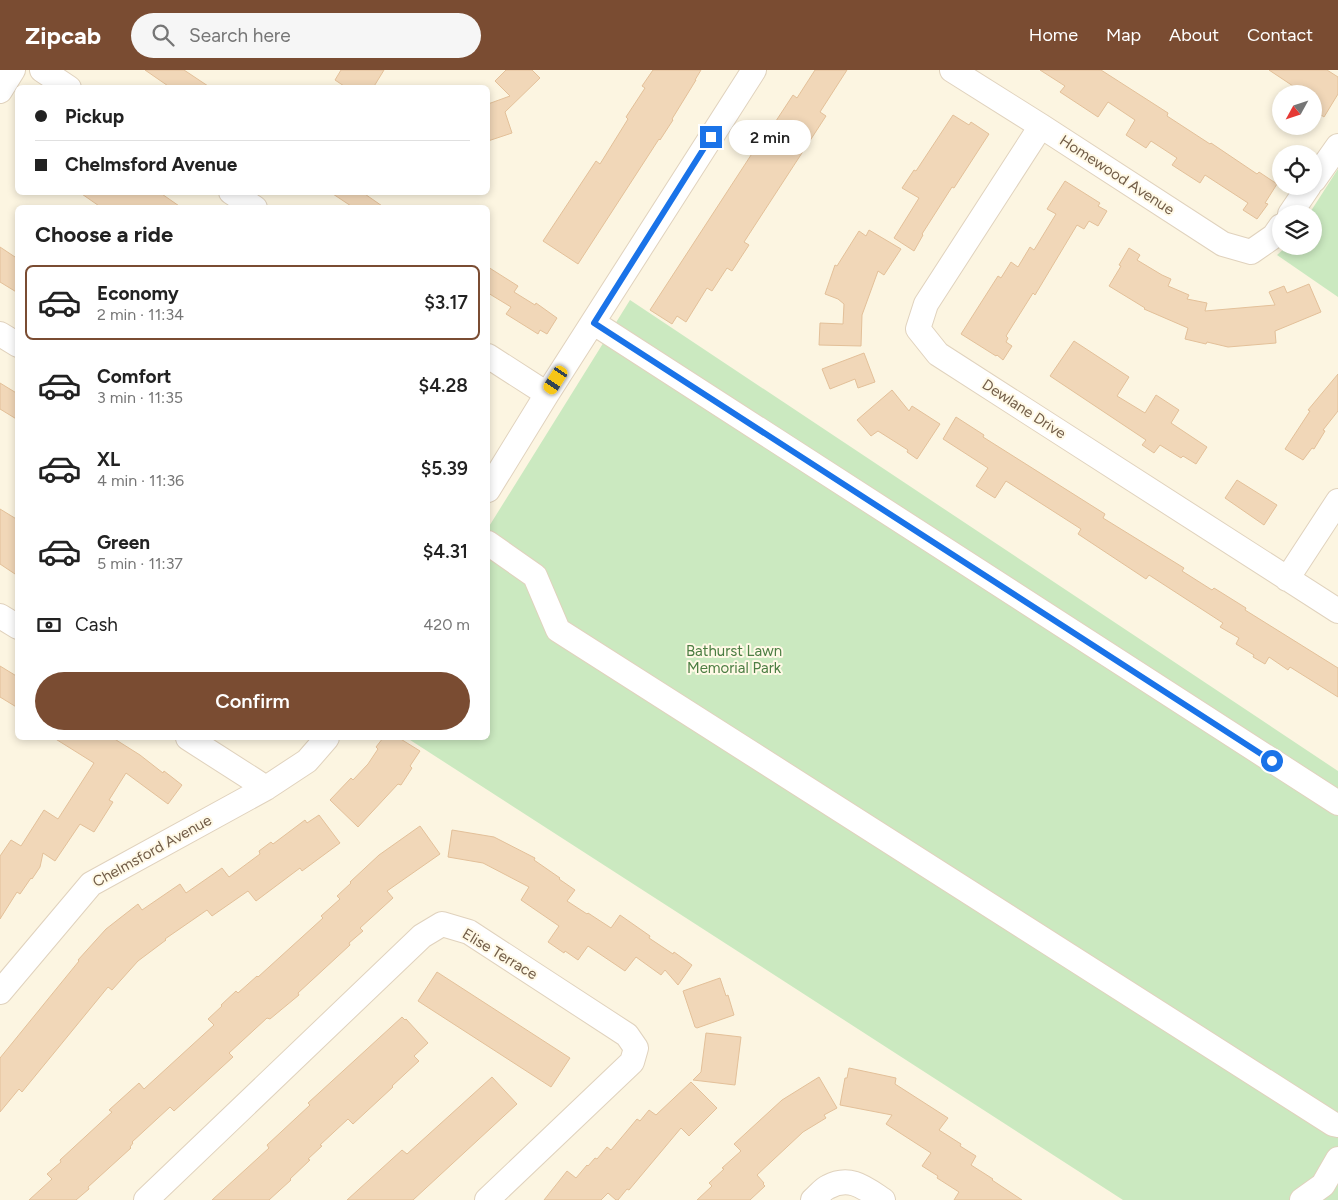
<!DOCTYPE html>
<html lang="en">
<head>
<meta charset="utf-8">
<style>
	:root { --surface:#fff; --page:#f6f6f6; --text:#222; --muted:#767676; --line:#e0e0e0; --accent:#7a4c32 }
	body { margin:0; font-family:Figtree,sans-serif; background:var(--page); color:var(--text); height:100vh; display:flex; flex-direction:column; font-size:19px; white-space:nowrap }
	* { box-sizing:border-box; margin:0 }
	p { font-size:16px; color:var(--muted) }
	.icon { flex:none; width:28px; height:28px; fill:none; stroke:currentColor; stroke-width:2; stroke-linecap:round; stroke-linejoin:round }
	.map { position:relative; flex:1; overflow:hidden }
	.side { position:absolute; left:15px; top:135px; width:475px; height:535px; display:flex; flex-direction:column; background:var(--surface); border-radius:8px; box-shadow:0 2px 8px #0003 }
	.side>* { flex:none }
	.guide { position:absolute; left:15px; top:15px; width:475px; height:110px; border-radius:8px; box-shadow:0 2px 8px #0003; display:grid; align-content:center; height:110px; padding:0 20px; background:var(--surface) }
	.needle { width:32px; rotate:230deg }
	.tools { position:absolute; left:1272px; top:15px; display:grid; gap:10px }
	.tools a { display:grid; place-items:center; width:50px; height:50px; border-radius:50%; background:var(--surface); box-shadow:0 2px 8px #0003; font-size:25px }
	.end { position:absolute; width:22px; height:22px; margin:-11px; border:6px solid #1a73e8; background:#fff; box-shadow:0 0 0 2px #fff }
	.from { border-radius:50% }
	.bubble { position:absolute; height:35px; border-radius:18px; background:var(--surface); box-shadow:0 2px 8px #0003; font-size:16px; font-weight:600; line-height:35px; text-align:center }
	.car { position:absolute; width:15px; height:30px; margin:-15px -8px; border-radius:6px; box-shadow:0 0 4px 1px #0007; background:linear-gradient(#f5c518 24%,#345 0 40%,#f5c518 0 76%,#345 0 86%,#f5c518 0) }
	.guide b { display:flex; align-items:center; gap:18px; height:48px; font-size:19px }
	.guide b+b { border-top:1px solid var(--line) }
	.guide i { width:12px; height:12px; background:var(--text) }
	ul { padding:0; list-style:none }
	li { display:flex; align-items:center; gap:15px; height:75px; margin:0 10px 8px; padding:0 10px; border:2px solid transparent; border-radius:8px }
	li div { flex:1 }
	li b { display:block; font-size:19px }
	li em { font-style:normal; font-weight:600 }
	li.current { border-color:var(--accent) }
	li>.icon { width:45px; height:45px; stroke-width:1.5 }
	h2 { padding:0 20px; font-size:22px; line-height:60px }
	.pay { display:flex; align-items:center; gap:12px; height:55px; padding:0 20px; font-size:19px }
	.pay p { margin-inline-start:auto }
	.action { display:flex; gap:10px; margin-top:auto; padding:10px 20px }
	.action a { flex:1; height:58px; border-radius:30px; background:var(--accent); color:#fff; font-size:20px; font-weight:600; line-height:58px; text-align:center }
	header { display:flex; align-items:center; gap:30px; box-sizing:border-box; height:70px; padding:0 25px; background:var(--accent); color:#fff }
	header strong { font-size:24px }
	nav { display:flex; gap:28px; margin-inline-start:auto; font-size:18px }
	.search { width:350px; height:45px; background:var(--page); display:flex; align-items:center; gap:12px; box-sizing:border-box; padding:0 18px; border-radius:28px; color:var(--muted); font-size:19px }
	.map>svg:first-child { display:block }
	.green { fill:#cbe9c0 }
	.building { fill:#f1d7b8; stroke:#e3c099 }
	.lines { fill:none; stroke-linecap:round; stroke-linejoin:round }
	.minor-casing { stroke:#e0d2bd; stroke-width:26 }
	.minor { stroke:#fff; stroke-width:24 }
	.route { stroke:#1a73e8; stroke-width:6 }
	.labels { text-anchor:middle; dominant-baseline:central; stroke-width:4; stroke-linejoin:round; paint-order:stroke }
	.street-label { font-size:15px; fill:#725d48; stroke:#fff9e6 }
	.park-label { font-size:15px; fill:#4c7e43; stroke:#fff9e6 }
</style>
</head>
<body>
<header>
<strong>Zipcab</strong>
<div class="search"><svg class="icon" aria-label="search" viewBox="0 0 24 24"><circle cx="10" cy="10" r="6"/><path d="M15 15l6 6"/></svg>Search here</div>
<nav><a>Home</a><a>Map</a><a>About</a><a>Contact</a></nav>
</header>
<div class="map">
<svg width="1338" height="1130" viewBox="0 0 1338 1130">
	<rect width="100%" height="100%" fill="#fcf5e1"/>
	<path class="green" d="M1338,99V227L1277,185L1287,176H1314V144H1309Z
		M630,230L1338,701V1130H1123L407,668H488V458Z"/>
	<path class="building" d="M145,0H184L211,18H171Z
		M341,0H384L373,18H347L335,10Z
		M506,0H532L540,8L505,42L512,63L488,71V34L510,26L495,11Z
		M653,0H701L695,10H696L672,49L673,50L660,70L659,69L578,194L543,171L596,91L600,94L628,49L626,47L645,18L642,16Z
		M815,0H847L820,42L826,46L744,172L749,175L732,201L727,198L712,221L707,218L686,252L677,246L672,254L650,240L770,56L772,57L793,25L797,28Z
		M1040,0H1101L1168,43L1167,46L1210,74L1211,73L1257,104L1259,102L1277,114L1265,133L1268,134L1257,149L1243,140L1248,133L1205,105L1200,113L1172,95L1177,88L1151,71L1146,78L1126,65L1135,50L1108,32L1098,47L1060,22L1065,16Z
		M1269,0H1327L1338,7V24L1324,47L1314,40V24H1305Z
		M953,45L969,55L971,52L989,64L954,118L952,117L922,164L923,165L914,181L894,168L919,128L902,118L914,100L916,101Z
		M1065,111L1100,133L1098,136L1107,141L1098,156L1089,151L1084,159L1077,155L1035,225L1033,223L1006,266L1008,268L1006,272L1012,276L1003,290L997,285L996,286L961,264L998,206L1001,208L1011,192L1018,197L1030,177L1034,180L1056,144L1047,139Z
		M79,122H159L182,138H102Z
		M330,122H362L385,138H354Z
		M869,160L901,179L884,205L878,201L862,245L861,276L819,275L820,253L843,254L844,234L838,229L825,224L835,195L837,196L859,161L866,166Z
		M0,177L18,189V223L0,212Z
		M1129,178L1140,185L1137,190L1162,205L1171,209L1168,216L1189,225L1187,229L1207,233L1205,241L1275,235L1269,222L1284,216L1287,223L1309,214L1321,242L1275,261L1276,273L1228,277L1207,272L1206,274L1185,269L1188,258L1144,239L1145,238L1109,216L1121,196L1119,195Z
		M488,197L518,216L514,222L535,235L536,233L557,248L547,264L540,260L538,264L506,244L511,237L488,223Z
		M1074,271L1129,307L1117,326L1145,343L1156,325L1179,340L1171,353L1207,377L1196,394L1183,386L1181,388L1160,375L1154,383L1142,375L1146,370L1050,306Z
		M864,283L875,312L858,318L855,309L830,319L822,299Z
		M1338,304V341L1323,360L1325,361L1314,379L1312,378L1303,390L1285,379L1310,341L1308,340Z
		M0,313L18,324V350L0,339Z
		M892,320L909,341L912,336L940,354L917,389L907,382L908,380L878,361L871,366L857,350Z
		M956,347L984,365L983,367L1105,444L1103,448L1184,498L1182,501L1212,520L1214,518L1246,538L1245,540L1338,598V627L1290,597L1288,600L1269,587L1265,594L1253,587L1254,585L1236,574L1239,568L1220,557L1223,553L1149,505L1146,509L1078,464L1081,459L1006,411L995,428L976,416L988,398L943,369Z
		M1237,410L1277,435L1264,455L1225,428Z
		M0,439L18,450V506L0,494Z
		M0,596L18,607V638L0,627Z
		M54,668H113L140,685L163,703L164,701L182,715L168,734L126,703L109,730L113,732L94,762L80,754L55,791L43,783L40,797L32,809L31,808L20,824L17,822L0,849V786L11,770L21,776L44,740L58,749L94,693Z
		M383,668H399L420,681L410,696L412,698L401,715L398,714L358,757L330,730L351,708L353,710L368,694L378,679L376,677Z
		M319,745L340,773L302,801L300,798L256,831L248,821L212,846L207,840L165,869L166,870L138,891L112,920L108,917L22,1022L19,1019L0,1042V988L79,891L78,890L106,859L138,834L142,840L180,814L186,823L222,798L229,807L260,784L259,781L271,772L273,774L305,750L307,753Z
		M420,756L440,784L387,821L393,828L360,858L363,861L349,873L350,875L298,923L299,925L270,949L267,948L229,983L233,987L174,1041L170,1037L132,1072L133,1073L130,1077L131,1078L88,1117L89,1119L76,1130H29L52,1109L47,1104L61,1092L60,1090L112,1042L109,1040L139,1013L144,1019L214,955L208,949L222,936L221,935L236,921L238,923L257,906L258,907L323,848L321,846L340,829L337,826L351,813L350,812L379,785Z
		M452,760L494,767L535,788L534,790L560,808L559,809L575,820L567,831L587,844L588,843L611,858L620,845L650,866L649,868L673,884L674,882L692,895L678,915L665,900L661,905L636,887L625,901L588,876L578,890L565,881L564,883L548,872L559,856L521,830L529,817L483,793L448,787Z
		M437,902L570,988L551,1017L418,931Z
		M720,908L726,926L728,925L734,945L697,958L695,957L683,921Z
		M402,947L405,950L406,949L428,973L414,986L419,991L392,1016L393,1017L353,1054L348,1049L320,1075L322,1076L308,1089L310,1090L290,1109L291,1110L269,1130H212L269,1078L267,1075L310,1035L308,1033Z
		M706,963L741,967L735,1015L693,1010L701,1002Z
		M849,998L896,1008L895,1014L948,1048L939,1060L961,1074L960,1076L976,1086L971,1095L993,1109L992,1110L1022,1130H954L959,1122L937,1108L938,1106L922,1096L931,1083L886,1054L892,1045L840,1035L845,1008H847Z
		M492,1007L517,1034L413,1130H347L402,1080L407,1084Z
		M819,1007L837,1038L824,1045L826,1048L803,1062L757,1105L764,1113L763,1114L765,1116L750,1130H697L712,1116L709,1113L724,1099L722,1098L741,1081L734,1074L782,1030Z
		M691,1012L717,1038L689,1066L681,1058L629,1120L627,1119L618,1130H616L608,1123L601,1130H544L567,1101L576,1108L587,1095L588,1096L595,1088L597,1089L607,1077L611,1080L637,1049L640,1051L649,1040L656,1045Z"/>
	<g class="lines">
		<g class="minor-casing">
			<path id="minor" d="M42,0L69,18
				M952,0L1041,56L1223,174L1251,182L1274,166L1281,156
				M0,21L13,0
				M1041,56L926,234L918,259L938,284L1338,541
				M1314,110L1338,76
				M231,122L255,138
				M1290,144L1309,116
				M594,253L1338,733
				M0,264L18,275
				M488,286L547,324
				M488,420L547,324L754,0
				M488,473L535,506L558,560L1333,1054L1338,1055
				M1287,509L1338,431
				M0,546L18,557
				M188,668L266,718
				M0,922L91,814L266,718L307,691L327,668
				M146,1130L422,866L442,854L469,862L627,965L636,978L632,992L487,1130
				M813,1130C818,1126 823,1119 828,1117C850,1105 865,1118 883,1130
				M1302,1130L1323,1115L1338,1089"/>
		</g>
		<use href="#minor" class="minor"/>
	</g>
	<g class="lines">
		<path class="route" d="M711,67L594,253L1272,691"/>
	</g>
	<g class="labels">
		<g class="street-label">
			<text transform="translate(1117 105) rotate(33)">Homewood Avenue</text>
			<text transform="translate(1024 339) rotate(33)">Dewlane Drive</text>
			<text transform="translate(152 781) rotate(-29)">Chelmsford Avenue</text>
			<text transform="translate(500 884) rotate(31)">Elise Terrace</text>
		</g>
		<g class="park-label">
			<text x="734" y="581">Bathurst Lawn<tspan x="734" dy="17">Memorial Park</tspan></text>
		</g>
	</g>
</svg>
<div class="tools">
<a><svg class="needle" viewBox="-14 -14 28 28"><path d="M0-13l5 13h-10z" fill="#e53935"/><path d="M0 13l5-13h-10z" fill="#767676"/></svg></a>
<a><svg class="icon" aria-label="locate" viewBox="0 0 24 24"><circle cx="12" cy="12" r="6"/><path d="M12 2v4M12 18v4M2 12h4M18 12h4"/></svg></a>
<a><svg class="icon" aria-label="layers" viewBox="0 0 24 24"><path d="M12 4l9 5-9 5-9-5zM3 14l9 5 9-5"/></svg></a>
</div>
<i class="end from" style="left:1272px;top:691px"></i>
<i class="end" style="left:711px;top:67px"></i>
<div class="bubble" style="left:729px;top:50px;width:82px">2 min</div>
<i class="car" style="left:556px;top:310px;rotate:213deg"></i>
<div class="guide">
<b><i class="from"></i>Pickup</b>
<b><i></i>Chelmsford Avenue</b>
</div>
<section class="side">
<h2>Choose a ride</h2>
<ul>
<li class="current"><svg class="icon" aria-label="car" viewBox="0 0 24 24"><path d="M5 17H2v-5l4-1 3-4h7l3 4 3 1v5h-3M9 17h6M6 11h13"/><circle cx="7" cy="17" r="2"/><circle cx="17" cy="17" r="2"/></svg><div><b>Economy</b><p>2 min · 11:34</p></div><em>$3.17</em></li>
<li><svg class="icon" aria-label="car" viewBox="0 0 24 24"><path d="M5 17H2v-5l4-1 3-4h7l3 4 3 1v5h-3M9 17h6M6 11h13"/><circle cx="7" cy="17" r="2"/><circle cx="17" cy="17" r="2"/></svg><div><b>Comfort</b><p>3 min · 11:35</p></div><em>$4.28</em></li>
<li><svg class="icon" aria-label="car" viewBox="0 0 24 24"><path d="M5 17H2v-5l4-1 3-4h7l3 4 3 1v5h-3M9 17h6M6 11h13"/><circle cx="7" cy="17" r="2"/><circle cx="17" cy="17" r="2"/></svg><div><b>XL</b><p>4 min · 11:36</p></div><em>$5.39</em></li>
<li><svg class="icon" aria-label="car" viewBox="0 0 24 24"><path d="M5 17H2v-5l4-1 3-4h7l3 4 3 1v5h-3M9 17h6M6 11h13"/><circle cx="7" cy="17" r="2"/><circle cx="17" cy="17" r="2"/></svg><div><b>Green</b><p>5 min · 11:37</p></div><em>$4.31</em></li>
</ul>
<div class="pay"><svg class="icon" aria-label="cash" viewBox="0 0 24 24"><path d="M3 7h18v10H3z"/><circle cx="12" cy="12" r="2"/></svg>Cash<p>420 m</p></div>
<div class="action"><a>Confirm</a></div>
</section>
</div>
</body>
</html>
